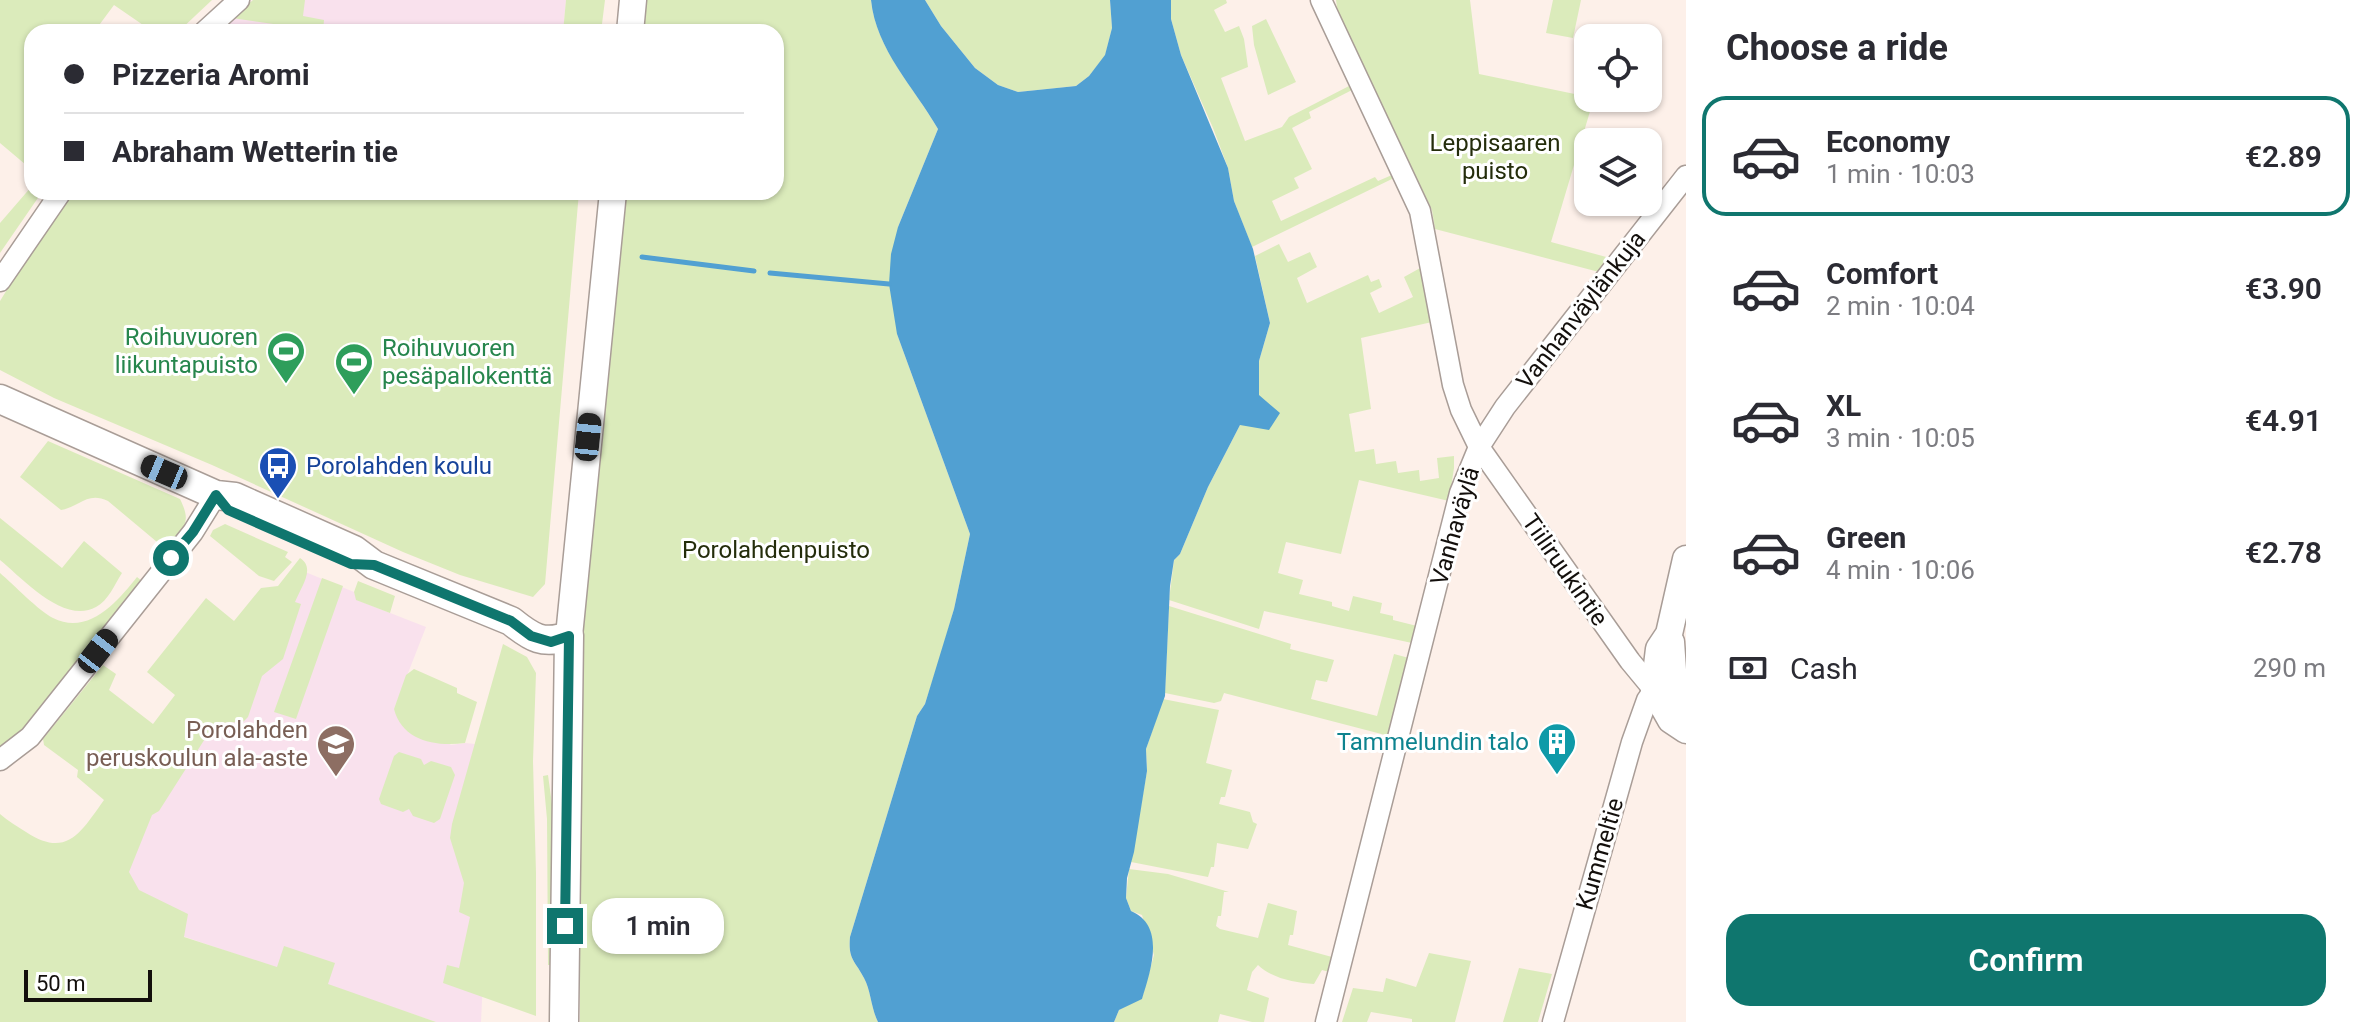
<!DOCTYPE html>
<html lang="en">
<head>
<meta charset="utf-8">
<style>
	:root { --surface:#fff; --page:#f7f7f7; --text:#2b2b33; --muted:#7c7c81; --line:#e1e1e2; --accent:#0f766e }
	body { margin:0; font-family:Roboto,sans-serif; background:var(--page); color:var(--text); height:100vh; display:flex; flex-direction:column; font-size:30px; white-space:nowrap }
	* { box-sizing:border-box; margin:0 }
	p { font-size:26px; color:var(--muted) }
	.icon { flex:none; width:44px; height:44px; fill:none; stroke:currentColor; stroke-width:2; stroke-linecap:round; stroke-linejoin:round }
	.map { position:relative; flex:1; overflow:hidden }
	.side { display:flex; flex-direction:column; background:var(--surface); width:680px }
	.side>* { flex:none }
	.guide { position:absolute; left:24px; top:24px; width:760px; height:176px; border-radius:24px; box-shadow:0 2px 6px #0004; display:grid; align-content:center; height:176px; padding:0 40px; background:var(--surface) }
	.controls { position:absolute; left:1574px; top:24px; display:grid; gap:16px }
	.controls a { display:grid; place-items:center; width:88px; height:88px; border-radius:16px; background:var(--surface); box-shadow:0 2px 6px #0004; font-size:40px }
	.scale { position:absolute; left:24px; bottom:20px; width:128px; box-sizing:border-box; padding-left:8px; border:4px solid #130f0c; border-top:0; font-size:22px; line-height:28px; white-space:nowrap; color:#130f0c; -webkit-text-stroke:6px #fff; paint-order:stroke }
	.end { position:absolute; width:36px; height:36px; margin:-18px; border:10px solid #0f766e; background:#fff; box-shadow:0 0 0 4px #fff }
	.from { border-radius:50% }
	.bubble { position:absolute; height:56px; border-radius:24px; background:var(--surface); box-shadow:0 2px 6px #0004; font-size:26px; font-weight:600; line-height:56px; text-align:center }
	.car { position:absolute; width:24px; height:48px; margin:-24px -12px; border-radius:10px; box-shadow:0 0 6px 2px #0007; background:linear-gradient(#222 24%,#8ab4d8 0 40%,#222 0 76%,#8ab4d8 0 86%,#222 0) }
	.guide b { display:flex; align-items:center; gap:28px; height:76px; font-size:30px }
	.guide b+b { border-top:2px solid var(--line) }
	.guide i { width:20px; height:20px; background:var(--text) }
	ul { padding:0; list-style:none }
	li { display:flex; align-items:center; gap:24px; height:120px; margin:0 16px 12px; padding:0 24px; border:4px solid transparent; border-radius:24px }
	li div { flex:1 }
	li b { display:block; font-size:30px }
	li em { font-style:normal; font-weight:600 }
	li.on { border-color:var(--accent) }
	li>.icon { width:72px; height:72px; stroke-width:1.5 }
	h2 { padding:0 40px; font-size:36px; line-height:96px }
	.pay { display:flex; align-items:center; gap:20px; height:88px; padding:0 40px; font-size:30px }
	.pay p { margin-inline-start:auto }
	.primary-button { display:flex; gap:16px; margin-top:auto; padding:16px 40px }
	.primary-button a { flex:1; height:92px; border-radius:24px; background:var(--accent); color:#fff; font-size:32px; font-weight:600; line-height:92px; text-align:center }
	main { display:flex; flex:1; min-height:0 }
	.map>svg:first-child { display:block }
	.education { fill:#f9e1ed }
	.green { fill:#dbebbb }
	.water { fill:#51a0d2 }
	.lines { fill:none; stroke-linecap:round; stroke-linejoin:round }
	.stream { stroke:#51a0d2; stroke-width:5 }
	.minor-casing { stroke:#a99d97; stroke-width:23 }
	.tertiary-casing { stroke:#a99d97; stroke-width:29 }
	.secondary-casing { stroke:#a99d97; stroke-width:31 }
	.minor { stroke:#fff; stroke-width:20 }
	.tertiary { stroke:#fff; stroke-width:26 }
	.secondary { stroke:#fff; stroke-width:28 }
	.route { stroke:#0f766e; stroke-width:10 }
	.labels { text-anchor:middle; dominant-baseline:central; stroke-width:6; stroke-linejoin:round; paint-order:stroke }
	.park-label { font-size:24px; fill:#242d0b; stroke:#fff }
	.street-label { font-size:24px; fill:#130f0c; stroke:#fff }
	.leisure-label { font-size:24px; fill:#27864d; stroke:#fff; text-anchor:end }
	.transit-label { font-size:24px; fill:#164399; stroke:#fff; text-anchor:start }
	.education-label { font-size:24px; fill:#785e54; stroke:#fff; text-anchor:end }
	.culture-label { font-size:24px; fill:#0d838f; stroke:#fff; text-anchor:end }
</style>
</head>
<body>
<main>
<div class="map">
<svg width="1686" height="1022" viewBox="0 0 1686 1022">
	<rect width="100%" height="100%" fill="#fdf0e9"/>
	<path class="education" d="M253,0H566L563,32H215Z
		M298,569L354,592L357,600L426,627L394,709L451,745L465,743L494,746L481,1022H436L159,928L107,839Z"/>
	<path class="green" d="M0,0H212L178,32H144L146,27L114,5L94,32H32V170L0,143Z
		M253,0H305L303,16L324,20L323,31L232,18Z
		M566,0H605L601,32H563Z
		M645,0H871C876,49 914,87 938,129L898,227L897,334L970,534L954,609L940,657L925,704L917,716L850,937C848,960 855,960 864,978C871,991 871,1008 878,1022H580V667L592,511L624,192H776V32H642Z
		M925,0H1110L1112,28L1105,56L1089,76L1076,86L1018,92L998,85L975,68L941,26Z
		M1171,0H1226L1227,3L1214,10L1225,32L1239,26L1244,39L1248,67L1221,78L1245,141L1282,127L1289,117L1349,86L1352,90L1309,112L1311,118L1292,128L1312,169L1294,178L1299,188L1272,201L1281,221L1375,177L1378,181L1392,175L1394,178L1252,247L1234,201L1228,168L1213,128L1181,55L1171,19Z
		M1336,0H1470L1479,74L1594,98L1551,242L1610,258L1599,272L1435,229L1432,210L1338,14Z
		M1553,0H1581L1573,38L1546,33Z
		M1266,19L1296,82L1268,95L1254,45L1252,26Z
		M32,186V192H42L0,253V223Z
		M72,192H579L545,584L533,597L460,575L403,552L212,465L54,398L0,370V301L50,220Z
		M1279,244L1288,262L1310,252L1317,267L1297,278L1307,303L1368,275L1371,282L1379,279L1382,287L1370,293L1379,313L1413,297L1404,277L1422,267L1432,322L1361,338L1371,409L1349,414L1355,452L1374,449L1376,464L1396,461L1398,473L1419,470L1420,481L1439,478L1437,458L1454,456V468L1449,501L1359,480L1341,554L1286,542L1278,573L1303,580L1299,594L1332,602V606L1349,611L1353,596L1382,603L1380,613L1393,616V620L1417,626L1412,643L1264,611L1259,629L1169,600L1174,560L1180,554L1208,487L1240,425L1259,396V361L1270,323L1255,256Z
		M48,441L180,499C192,523 184,527 169,546L163,547L108,501C87,491 80,507 61,510L20,477Z
		M0,518L62,568L84,541L122,573C115,584 108,601 96,607C64,625 22,578 0,560Z
		M225,524L288,552L285,557L292,562L274,581L259,576L210,536L213,530Z
		M300,558C316,568 301,587 295,602L301,604L283,659L262,676L248,717L243,722L215,723L159,811L152,815L129,872L139,890L188,914L184,937L277,967L284,946L335,963L328,984L436,1022H0V814C8,821 17,826 26,832C67,859 81,832 104,800L77,777L78,770L44,745L43,739L103,665L116,674L109,690L153,724L175,695L147,672L206,598L234,621L261,588L278,586Z
		M0,573C14,585 39,611 53,618C89,636 118,601 137,577L142,581L25,731L0,751Z
		M322,578L343,586L296,719L274,712Z
		M358,581L395,596L390,613L356,600L354,592Z
		M1169,606L1291,644L1290,649L1334,660L1327,682L1316,680L1311,699L1377,716L1394,654L1409,658L1389,736L1224,693L1221,701L1214,703L1165,693Z
		M503,644L527,657L536,673L533,761L536,873V1016L443,983L447,965L459,968L470,917L459,912L464,883L450,838L452,824Z
		M414,669L457,688V693L477,702L465,743C436,747 402,741 394,709L406,675Z
		M1163,699L1219,710L1206,763L1232,770L1225,797H1221L1219,804L1250,812L1253,822L1257,824L1248,849L1217,843L1214,867H1211L1208,877L1131,862L1147,771L1146,749Z
		M399,752L421,759L424,765L431,761L451,767L455,775L440,819L434,823L413,816L409,809L403,812L381,804L379,799L394,756Z
		M548,775L554,819L553,965H548L547,819L543,776Z
		M1129,869L1168,874L1229,892H1224L1221,916H1218L1216,926L1220,929L1258,938L1268,903L1297,911L1293,935H1290L1288,945L1332,957L1329,972L1322,970L1314,984C1295,983 1271,978 1258,965L1252,972L1247,990L1269,998L1264,1022H1252L1220,1014L1218,1022H1114L1119,1010L1142,998L1154,955L1142,915L1131,911L1126,898Z
		M1429,953L1471,961L1455,1022H1412V1019L1371,1012L1367,1022H1342L1353,988L1383,992L1386,978L1416,987Z
		M1519,968L1552,974L1538,1022H1503Z"/>
	<path class="water" d="M871,0H925L941,26L975,68L998,85L1018,92L1076,86L1089,76L1105,55L1112,28L1110,0H1171V19L1181,55L1228,168L1234,201L1253,249L1270,323L1259,361V395L1280,413L1269,430L1240,425L1208,487L1180,554L1174,560L1170,586L1165,696L1146,749L1147,771L1134,852L1127,878L1126,898L1131,911C1166,926 1151,970 1142,999L1119,1010L1114,1022H878C871,1008 871,991 864,978C855,960 848,960 850,937L917,716L925,704L954,609L970,534L897,334L889,284L891,254L898,227L938,129C914,87 876,50 871,0Z"/>
	<g class="lines">
		<path class="stream" d="M642,257L754,271
			M770,273L889,284"/>
		<g class="minor-casing">
			<path id="minor" d="M1321,0L1420,211L1453,385L1461,410L1479,447L1460,493L1326,1022
				M204,32L239,0
				M0,281L61,192
				M1654,690L1630,661L1479,447L1505,407L1686,176
				M0,760L30,737L193,532L216,495
				M1553,1022L1632,742L1647,700L1654,690"/>
		</g>
		<g class="tertiary-casing">
			<path id="tertiary" d="M630,32L633,0
				M1686,559L1669,634L1659,649L1654,690L1671,720L1686,730
				M569,636L613,192
				M1671,642L1674,684L1686,713"/>
		</g>
		<g class="secondary-casing">
			<path id="secondary" d="M0,399L216,495L235,497L354,550L374,565L511,621C532,638 543,645 569,636
				M564,1022L569,636"/>
		</g>
		<use href="#minor" class="minor"/>
		<use href="#tertiary" class="tertiary"/>
		<use href="#secondary" class="secondary"/>
	</g>
	<g class="lines">
		<path class="route" d="M171,558L193,532L216,495L228,510L351,564L374,565L511,621L531,636L551,642L569,636L565,926"/>
	</g>
	<defs>
		<g id="stadium-pin" transform="scale(2)"><path d="M0 17L-7.5 6A9.5 9.5 0 1 1 7.5 6Z" fill="#2e9e5b" stroke="#fff"/><path d="M0-5a6.5 5 0 1 0 0 10a6.5 5 0 1 0 0-10ZM-3.5-1.8h7v3.6h-7Z" fill="#fff"/></g>
		<g id="bus-pin" transform="scale(2)"><path d="M0 17L-7.5 6A9.5 9.5 0 1 1 7.5 6Z" fill="#1a4fb4" stroke="#fff"/><path d="M-5-6H5V4H4V6H2V4H-2V6H-4V4H-5ZM-3.5-4V0h7V-4ZM-3.5 1.2v1.5H-2V1.2ZM2 1.2v1.5H3.5V1.2Z" fill="#fff"/></g>
		<g id="building-pin" transform="scale(2)"><path d="M0 17L-7.5 6A9.5 9.5 0 1 1 7.5 6Z" fill="#0f9aa8" stroke="#fff"/><path d="M-4-6H4V6H1V3H-1V6H-4ZM-2.5-4.3h1.7v1.8h-1.7ZM.8-4.3h1.7v1.8H.8ZM-2.5-1h1.7V.8h-1.7ZM.8-1h1.7V.8H.8Z" fill="#fff"/></g>
		<g id="school-pin" transform="scale(2)"><path d="M0 17L-7.5 6A9.5 9.5 0 1 1 7.5 6Z" fill="#8d6e63" stroke="#fff"/><path d="M0-5L7-2L0 1L-7-2ZM-4 1L0 2.5L4 1V4Q0 6-4 4Z" fill="#fff"/></g>
	</defs>
	<g fill-rule="evenodd">
		<use href="#stadium-pin" x="286" y="351"/>
		<use href="#stadium-pin" x="354" y="362"/>
		<use href="#bus-pin" x="278" y="466"/>
		<use href="#building-pin" x="1557" y="742"/>
		<use href="#school-pin" x="336" y="744"/>
	</g>
	<g class="labels">
		<g class="park-label">
			<text x="1495" y="143">Leppisaaren<tspan x="1495" dy="28">puisto</tspan></text>
			<text x="776" y="550">Porolahdenpuisto</text>
		</g>
		<g class="street-label">
			<text transform="translate(1581 310) rotate(-52)">Vanhanväylänkuja</text>
			<text transform="translate(1455 526) rotate(-74)">Vanhaväylä</text>
			<text transform="translate(1565 570) rotate(55)">Tiiliruukintie</text>
			<text transform="translate(1600 854) rotate(-74)">Kummeltie</text>
		</g>
		<g class="leisure-label">
			<text x="258" y="337">Roihuvuoren<tspan x="258" dy="28">liikuntapuisto</tspan></text>
			<text x="382" y="348" text-anchor="start">Roihuvuoren<tspan x="382" dy="28">pesäpallokenttä</tspan></text>
		</g>
		<g class="transit-label">
			<text x="306" y="466">Porolahden koulu</text>
		</g>
		<g class="education-label">
			<text x="308" y="730">Porolahden<tspan x="308" dy="28">peruskoulun ala-aste</tspan></text>
		</g>
		<g class="culture-label">
			<text x="1529" y="742">Tammelundin talo</text>
		</g>
	</g>
</svg>
<div class="controls">
<a><svg class="icon" aria-label="locate" viewBox="0 0 24 24"><circle cx="12" cy="12" r="6"/><path d="M12 2v4M12 18v4M2 12h4M18 12h4"/></svg></a>
<a><svg class="icon" aria-label="layers" viewBox="0 0 24 24"><path d="M12 4l9 5-9 5-9-5zM3 14l9 5 9-5"/></svg></a>
</div>
<div class="scale">50 m</div>
<i class="end from" style="left:171px;top:558px"></i>
<i class="end" style="left:565px;top:926px"></i>
<div class="bubble" style="left:592px;top:898px;width:132px">1 min</div>
<i class="car" style="left:588px;top:437px;rotate:6deg"></i>
<i class="car" style="left:164px;top:472px;rotate:293deg"></i>
<i class="car" style="left:98px;top:651px;rotate:38deg"></i>
<div class="guide">
<b><i class="from"></i>Pizzeria Aromi</b>
<b><i></i>Abraham Wetterin tie</b>
</div>
</div>
<section class="side">
<h2>Choose a ride</h2>
<ul>
<li class="on"><svg class="icon" aria-label="car" viewBox="0 0 24 24"><path d="M5 17H2v-5l4-1 3-4h7l3 4 3 1v5h-3M9 17h6M6 11h13"/><circle cx="7" cy="17" r="2"/><circle cx="17" cy="17" r="2"/></svg><div><b>Economy</b><p>1 min · 10:03</p></div><em>€2.89</em></li>
<li><svg class="icon" aria-label="car" viewBox="0 0 24 24"><path d="M5 17H2v-5l4-1 3-4h7l3 4 3 1v5h-3M9 17h6M6 11h13"/><circle cx="7" cy="17" r="2"/><circle cx="17" cy="17" r="2"/></svg><div><b>Comfort</b><p>2 min · 10:04</p></div><em>€3.90</em></li>
<li><svg class="icon" aria-label="car" viewBox="0 0 24 24"><path d="M5 17H2v-5l4-1 3-4h7l3 4 3 1v5h-3M9 17h6M6 11h13"/><circle cx="7" cy="17" r="2"/><circle cx="17" cy="17" r="2"/></svg><div><b>XL</b><p>3 min · 10:05</p></div><em>€4.91</em></li>
<li><svg class="icon" aria-label="car" viewBox="0 0 24 24"><path d="M5 17H2v-5l4-1 3-4h7l3 4 3 1v5h-3M9 17h6M6 11h13"/><circle cx="7" cy="17" r="2"/><circle cx="17" cy="17" r="2"/></svg><div><b>Green</b><p>4 min · 10:06</p></div><em>€2.78</em></li>
</ul>
<div class="pay"><svg class="icon" aria-label="cash" viewBox="0 0 24 24"><path d="M3 7h18v10H3z"/><circle cx="12" cy="12" r="2"/></svg>Cash<p>290 m</p></div>
<div class="primary-button"><a>Confirm</a></div>
</section>
</main>
</body>
</html>
